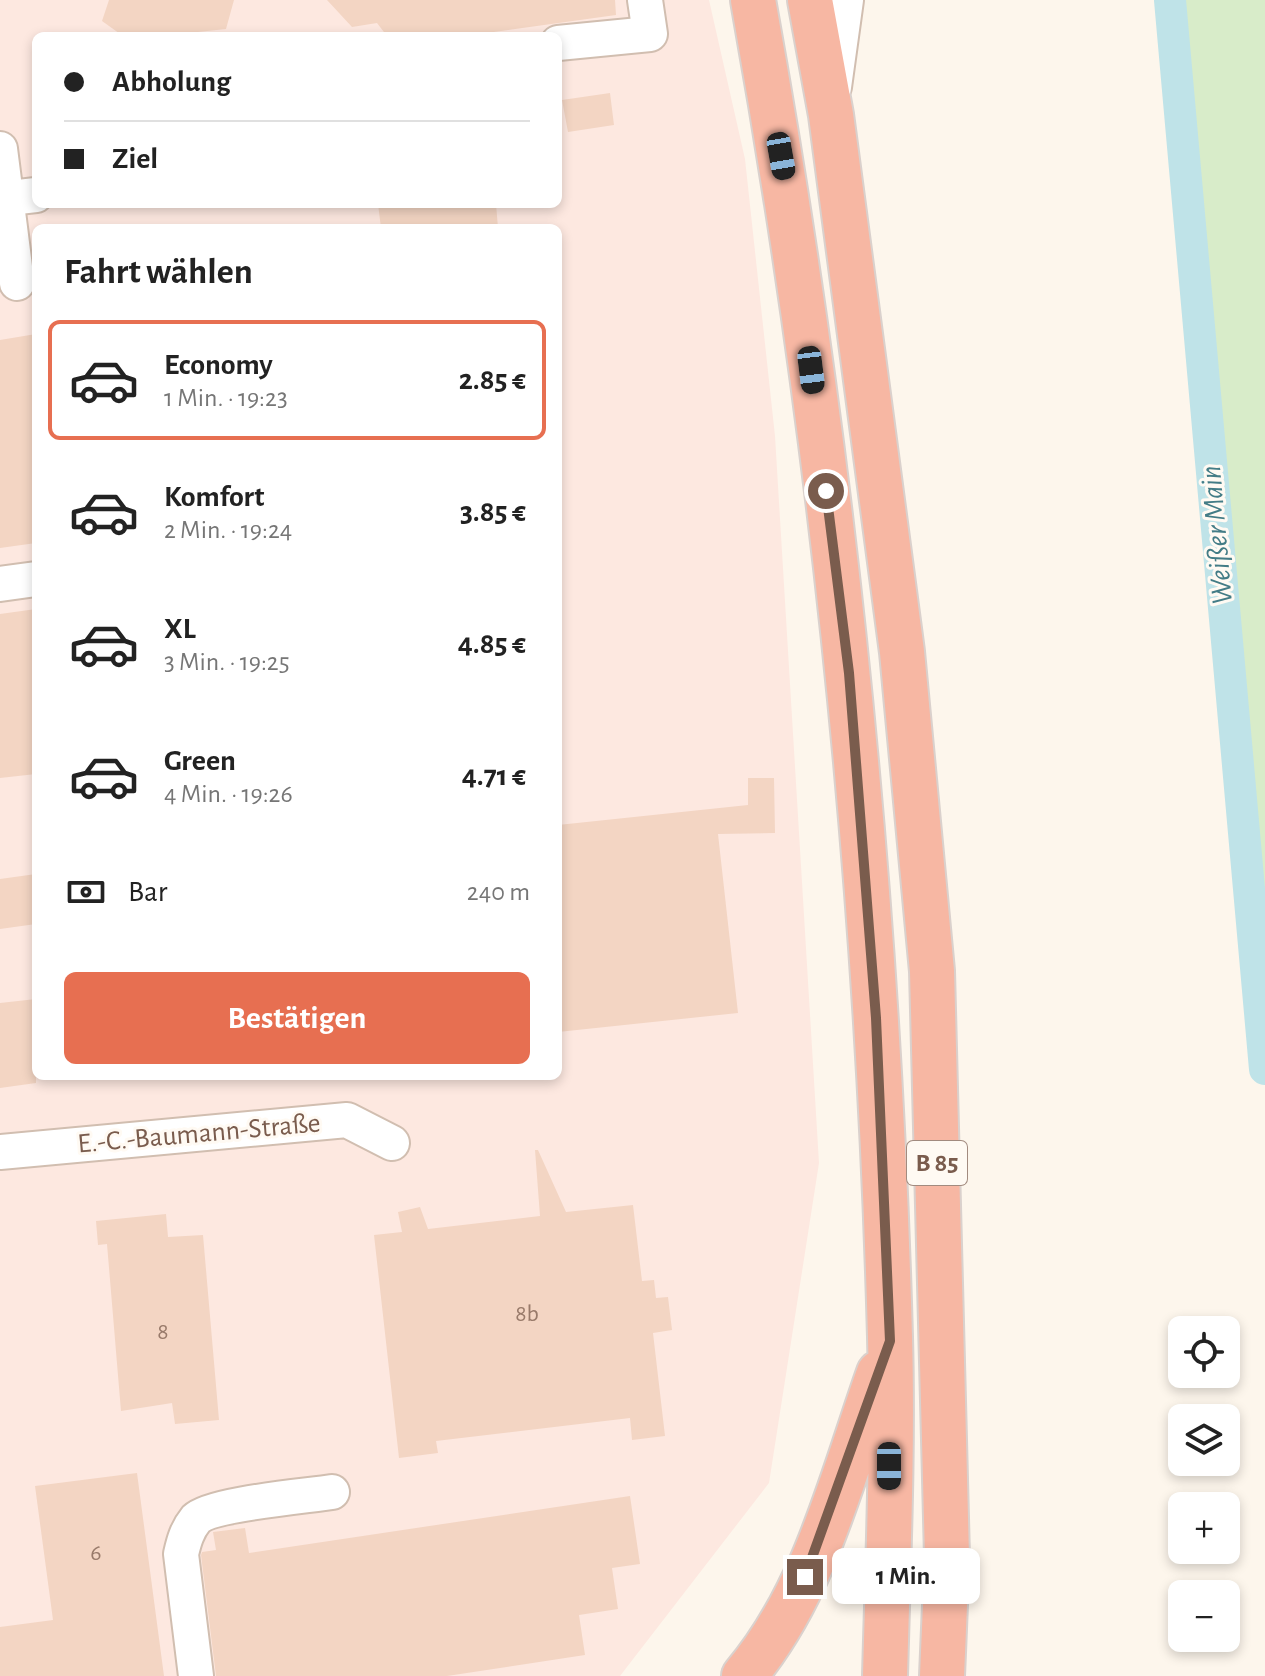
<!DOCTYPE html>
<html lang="de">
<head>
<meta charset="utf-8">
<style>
	:root { --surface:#fff; --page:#f6f6f6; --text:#222; --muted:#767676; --line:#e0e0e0; --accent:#e76f51 }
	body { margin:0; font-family:"Alegreya Sans",sans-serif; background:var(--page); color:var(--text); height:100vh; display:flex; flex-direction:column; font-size:30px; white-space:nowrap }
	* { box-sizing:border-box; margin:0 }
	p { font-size:26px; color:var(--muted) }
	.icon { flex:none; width:44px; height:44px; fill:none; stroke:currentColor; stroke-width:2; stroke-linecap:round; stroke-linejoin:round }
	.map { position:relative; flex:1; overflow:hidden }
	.panel { position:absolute; left:32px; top:224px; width:530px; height:856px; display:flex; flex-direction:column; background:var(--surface); border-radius:12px; box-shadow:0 4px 12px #0003 }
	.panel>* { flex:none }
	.guide { position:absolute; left:32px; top:32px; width:530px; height:176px; border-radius:12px; box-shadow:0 4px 12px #0003; display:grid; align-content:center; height:176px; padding:0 32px; background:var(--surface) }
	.controls { position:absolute; left:1168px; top:1316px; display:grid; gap:16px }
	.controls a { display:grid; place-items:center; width:72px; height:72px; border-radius:12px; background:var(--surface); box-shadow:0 4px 12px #0003; font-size:40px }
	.end { position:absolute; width:36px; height:36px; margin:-18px; border:10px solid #7a5c4d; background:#fff; box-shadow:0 0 0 4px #fff }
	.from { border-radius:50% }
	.bubble { position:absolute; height:56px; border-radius:12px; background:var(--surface); box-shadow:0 4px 12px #0003; font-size:26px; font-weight:600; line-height:56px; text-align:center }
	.car { position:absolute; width:24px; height:48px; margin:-24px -12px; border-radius:10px; box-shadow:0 0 6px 2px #0007; background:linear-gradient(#222 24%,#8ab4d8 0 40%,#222 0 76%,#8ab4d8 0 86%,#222 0) }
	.guide b { display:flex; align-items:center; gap:28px; height:76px; font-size:30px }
	.guide b+b { border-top:2px solid var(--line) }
	.guide i { width:20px; height:20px; background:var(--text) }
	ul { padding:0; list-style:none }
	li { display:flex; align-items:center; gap:24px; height:120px; margin:0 16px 12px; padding:0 16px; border:4px solid transparent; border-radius:12px }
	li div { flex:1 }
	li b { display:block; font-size:30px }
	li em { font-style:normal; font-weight:600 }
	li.on { border-color:var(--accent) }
	li>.icon { width:72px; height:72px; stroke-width:1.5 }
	h2 { padding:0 32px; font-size:36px; line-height:96px }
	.pay { display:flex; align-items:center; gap:20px; height:88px; padding:0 32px; font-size:30px }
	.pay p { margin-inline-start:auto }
	.cta { display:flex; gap:16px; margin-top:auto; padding:16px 32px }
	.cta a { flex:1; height:92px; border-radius:12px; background:var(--accent); color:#fff; font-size:32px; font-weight:600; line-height:92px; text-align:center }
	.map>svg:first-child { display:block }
	.commercial { fill:#fde8e0; fill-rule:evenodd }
	.green { fill:#d8ecc9 }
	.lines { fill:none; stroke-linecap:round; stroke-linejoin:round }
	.canal { stroke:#bfe3e8; stroke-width:32 }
	.building { fill:#f3d5c3 }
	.minor-casing { stroke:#d1beb0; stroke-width:38 }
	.highway-casing { stroke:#dad1cd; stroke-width:48 }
	.minor { stroke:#fff; stroke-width:34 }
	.highway { stroke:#f7b7a3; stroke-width:44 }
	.route { stroke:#7a5c4d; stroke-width:10 }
	.labels { text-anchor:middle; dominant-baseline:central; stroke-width:6; stroke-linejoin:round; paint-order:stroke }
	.number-label { font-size:24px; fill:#987a6a }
	.shield { fill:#fffaf3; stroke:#a28b7f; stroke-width:2 }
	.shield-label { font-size:26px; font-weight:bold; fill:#7a5c4d }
	.street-label { font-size:28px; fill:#7a5c4d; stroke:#fffaf3 }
	.water-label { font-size:30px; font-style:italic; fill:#437c86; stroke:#fffaf3 }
</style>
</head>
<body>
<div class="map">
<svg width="1265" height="1676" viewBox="0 0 1265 1676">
	<rect width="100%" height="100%" fill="#fdf6ec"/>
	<path class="commercial" d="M0,0H709L745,159L775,436L819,1163L769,1483L620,1676H0ZM36,36H558V204H36ZM36,228H558V1076H36Z"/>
	<path class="green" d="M1172,0H1265V1022Z"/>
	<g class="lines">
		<path class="canal" d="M1170,0L1265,1069"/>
	</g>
	<path class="building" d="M109,0H234L226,29L198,32L195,36H123L102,21Z
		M327,0H615L616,15L465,36H387L377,23L352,27Z
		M610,93L614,125L568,132L562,100Z
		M378,204H496L498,228H381Z
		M36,334V543L0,548V340Z
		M36,609V774L0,778V614Z
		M748,778H774L775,833L718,834L738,1013L558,1032V825L748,805Z
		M36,874V924L0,929V879Z
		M36,999V1083L0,1088V1003Z
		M535,1150H538L566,1212L633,1205L642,1281L654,1280L656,1298L668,1297L672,1330L653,1333L665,1436L632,1440L630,1418L436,1441L438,1453L399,1458L374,1235L402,1232L398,1212L420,1207L428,1229L540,1216Z
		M166,1214L168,1237L203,1235L219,1420L175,1424L172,1403L121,1411L107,1244L98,1245L96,1221Z
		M137,1473L164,1676H0V1627L53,1620L35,1486Z
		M630,1496L640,1564L612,1568L618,1609L579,1615L585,1655L447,1676H216L201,1555L202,1552L216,1550L213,1532L245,1528L249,1553Z"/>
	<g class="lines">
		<g class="minor-casing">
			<path id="minor" d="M558,43L650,34L645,0
				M834,87L846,0
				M0,149L17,283
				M0,199L36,195
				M0,584L36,579
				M0,1152L347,1120L392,1143
				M196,1676L181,1554C184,1541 187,1530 196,1519C211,1504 307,1496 332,1492"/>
		</g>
		<g class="highway-casing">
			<path id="highway" d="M753,0C832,441 878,889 890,1337C893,1450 888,1564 885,1676
				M810,0L831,115L902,652L932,971L947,1557L942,1676
				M744,1676C815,1593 843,1474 879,1373"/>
		</g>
		<use href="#minor" class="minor"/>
		<use href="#highway" class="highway"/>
	</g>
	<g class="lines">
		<path class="route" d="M805,1577L890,1341L876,1018L849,673L826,491"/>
	</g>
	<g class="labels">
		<g class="number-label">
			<text x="527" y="1314">8b</text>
			<text x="163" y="1332">8</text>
			<text x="96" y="1553">6</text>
		</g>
		<rect class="shield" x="907" y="1141" width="60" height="44" rx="6"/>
		<g class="shield-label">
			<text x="937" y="1163">B 85</text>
		</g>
		<g class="street-label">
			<text transform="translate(199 1134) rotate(-5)">E.-C.-Baumann-Straße</text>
		</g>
		<g class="water-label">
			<text transform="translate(1217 535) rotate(-95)">Weißer Main</text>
		</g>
	</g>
</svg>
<div class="controls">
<a><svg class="icon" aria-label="locate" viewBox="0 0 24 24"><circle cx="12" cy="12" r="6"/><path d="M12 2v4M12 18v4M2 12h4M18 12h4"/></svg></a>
<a><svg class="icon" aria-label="layers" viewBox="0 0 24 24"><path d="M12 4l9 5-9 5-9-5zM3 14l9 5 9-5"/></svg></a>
<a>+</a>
<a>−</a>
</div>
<i class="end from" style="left:826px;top:491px"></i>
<i class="end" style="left:805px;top:1577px"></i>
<div class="bubble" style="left:832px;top:1548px;width:148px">1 Min.</div>
<i class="car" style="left:781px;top:156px;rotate:170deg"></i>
<i class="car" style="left:811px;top:370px;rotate:173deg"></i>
<i class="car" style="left:889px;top:1466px;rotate:180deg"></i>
<div class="guide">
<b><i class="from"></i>Abholung</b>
<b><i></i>Ziel</b>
</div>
<section class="panel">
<h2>Fahrt wählen</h2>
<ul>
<li class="on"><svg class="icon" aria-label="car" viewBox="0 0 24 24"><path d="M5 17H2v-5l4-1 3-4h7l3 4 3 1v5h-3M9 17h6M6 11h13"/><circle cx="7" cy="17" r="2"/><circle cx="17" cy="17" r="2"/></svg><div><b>Economy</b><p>1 Min. · 19:23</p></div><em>2.85 €</em></li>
<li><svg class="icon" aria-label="car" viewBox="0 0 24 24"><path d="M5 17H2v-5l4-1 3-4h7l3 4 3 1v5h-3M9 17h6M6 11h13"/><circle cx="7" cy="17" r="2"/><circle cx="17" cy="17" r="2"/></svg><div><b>Komfort</b><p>2 Min. · 19:24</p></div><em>3.85 €</em></li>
<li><svg class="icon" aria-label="car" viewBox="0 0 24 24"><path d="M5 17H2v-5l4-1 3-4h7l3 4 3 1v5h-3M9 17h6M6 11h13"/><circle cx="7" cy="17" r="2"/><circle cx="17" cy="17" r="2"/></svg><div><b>XL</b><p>3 Min. · 19:25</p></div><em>4.85 €</em></li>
<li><svg class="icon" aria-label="car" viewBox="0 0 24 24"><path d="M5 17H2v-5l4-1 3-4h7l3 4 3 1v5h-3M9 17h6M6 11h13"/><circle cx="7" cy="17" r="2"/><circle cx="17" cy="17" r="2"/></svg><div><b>Green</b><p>4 Min. · 19:26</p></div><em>4.71 €</em></li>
</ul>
<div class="pay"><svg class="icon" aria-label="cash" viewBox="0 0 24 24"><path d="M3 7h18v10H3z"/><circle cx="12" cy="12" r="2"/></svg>Bar<p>240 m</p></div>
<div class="cta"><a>Bestätigen</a></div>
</section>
</div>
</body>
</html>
